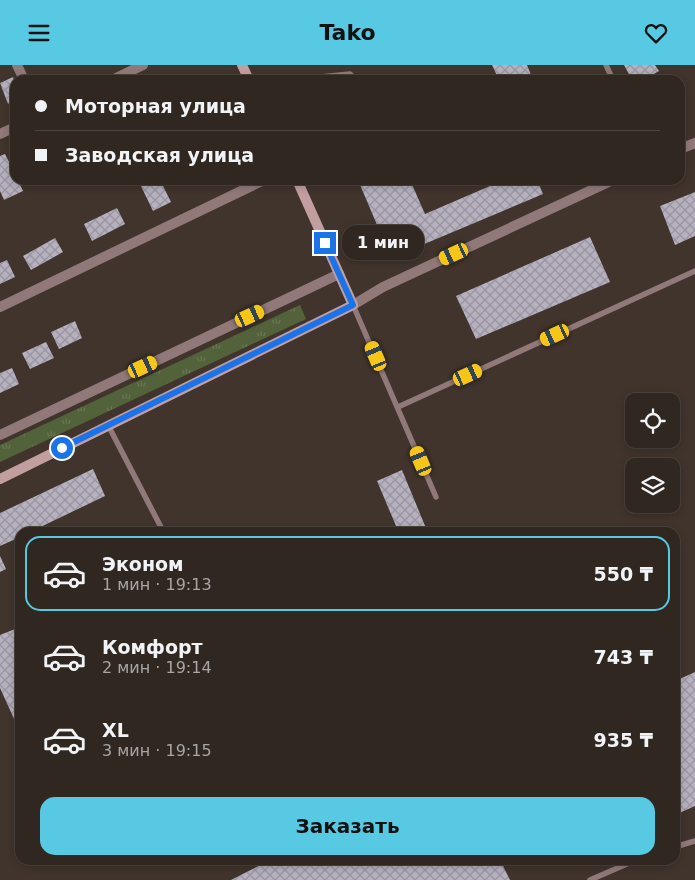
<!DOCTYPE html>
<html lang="ru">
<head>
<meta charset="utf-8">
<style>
	:root { --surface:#302721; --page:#3c332e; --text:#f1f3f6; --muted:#a8a5a5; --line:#4b443f; --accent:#57c9e2 }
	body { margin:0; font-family:"DejaVu Sans",sans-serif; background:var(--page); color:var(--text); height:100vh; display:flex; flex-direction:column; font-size:19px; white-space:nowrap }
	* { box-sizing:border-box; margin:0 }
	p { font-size:16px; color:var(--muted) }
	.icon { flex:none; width:28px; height:28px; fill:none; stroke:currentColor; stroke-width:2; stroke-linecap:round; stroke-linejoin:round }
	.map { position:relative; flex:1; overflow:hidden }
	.drawer { position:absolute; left:15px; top:462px; width:665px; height:338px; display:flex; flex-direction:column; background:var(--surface); border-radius:15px; box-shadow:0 2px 8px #0003,0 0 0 1px var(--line) }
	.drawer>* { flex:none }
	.hud { position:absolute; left:10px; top:10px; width:675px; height:110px; border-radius:15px; box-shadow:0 2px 8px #0003,0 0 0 1px var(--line); display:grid; align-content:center; height:110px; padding:0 25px; background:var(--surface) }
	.tools { position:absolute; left:625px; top:328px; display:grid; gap:10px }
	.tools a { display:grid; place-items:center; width:55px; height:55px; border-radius:10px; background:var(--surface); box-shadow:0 2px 8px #0003,0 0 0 1px var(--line); font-size:25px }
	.end { position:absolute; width:22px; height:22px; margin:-11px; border:6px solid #1a73e8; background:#fff; box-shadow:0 0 0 2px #fff }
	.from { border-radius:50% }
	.bubble { position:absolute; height:35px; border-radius:15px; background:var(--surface); box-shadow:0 2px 8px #0003,0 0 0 1px var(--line); font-size:16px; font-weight:600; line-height:35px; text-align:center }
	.car { position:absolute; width:15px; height:30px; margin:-15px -8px; border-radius:6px; box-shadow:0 0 4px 1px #0007; background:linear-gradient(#f5c518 24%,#345 0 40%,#f5c518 0 76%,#345 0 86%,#f5c518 0) }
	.hud b { display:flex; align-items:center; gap:18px; height:48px; font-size:19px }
	.hud b+b { border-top:1px solid var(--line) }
	.hud i { width:12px; height:12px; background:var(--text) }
	ul { padding:9px 0 0; list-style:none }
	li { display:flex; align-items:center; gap:15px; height:75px; margin:0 10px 8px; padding:0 15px; border:2px solid transparent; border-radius:15px }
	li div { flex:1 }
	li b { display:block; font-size:19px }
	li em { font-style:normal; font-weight:600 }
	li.selected { border-color:var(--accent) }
	li>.icon { width:45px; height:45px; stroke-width:1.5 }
	.button { display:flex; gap:10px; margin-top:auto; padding:10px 25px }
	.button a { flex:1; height:58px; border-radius:15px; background:var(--accent); color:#111; font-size:20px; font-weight:600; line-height:58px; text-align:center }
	header { display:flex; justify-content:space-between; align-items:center; height:65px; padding:0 25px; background:var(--accent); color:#111; font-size:22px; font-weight:600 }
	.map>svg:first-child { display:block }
	.grass { fill:url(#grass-tufts) }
	.building { fill:url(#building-cross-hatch) }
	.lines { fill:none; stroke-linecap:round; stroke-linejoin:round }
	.lane { stroke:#91797a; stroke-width:5.5 }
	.street { stroke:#91797a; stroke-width:10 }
	.secondary { stroke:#c39ea0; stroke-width:10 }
	.route { stroke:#1a73e8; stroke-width:6 }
</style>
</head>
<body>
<header><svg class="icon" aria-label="menu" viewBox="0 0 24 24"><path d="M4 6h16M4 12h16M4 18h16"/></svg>Tako<svg class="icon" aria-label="heart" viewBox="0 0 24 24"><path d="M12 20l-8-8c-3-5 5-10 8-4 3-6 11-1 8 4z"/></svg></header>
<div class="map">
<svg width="695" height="815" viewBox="0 0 695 815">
	<defs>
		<pattern id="grass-tufts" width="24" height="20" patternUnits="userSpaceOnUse" patternTransform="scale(1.25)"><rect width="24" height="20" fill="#52623a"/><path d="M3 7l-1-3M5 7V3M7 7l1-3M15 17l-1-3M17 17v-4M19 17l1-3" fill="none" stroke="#6a7855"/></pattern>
		<pattern id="building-cross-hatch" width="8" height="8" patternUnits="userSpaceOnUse" patternTransform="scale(1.25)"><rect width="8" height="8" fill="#b6b0bf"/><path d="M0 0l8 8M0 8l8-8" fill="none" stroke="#99949f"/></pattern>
	</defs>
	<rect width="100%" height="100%" fill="#40342c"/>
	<path class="grass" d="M300,240L306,254L0,397V380Z"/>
	<path class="building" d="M492,0H527L533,15H499Z
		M624,0H655L659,6L643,15H632Z
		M13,12L15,16V35L8,39L0,18Z
		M5,89L15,109V115H18L23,126L4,135L0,126V91Z
		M147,115H160L171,137L153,146L140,119Z
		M358,115H410L425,149L490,121L488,115H537L543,129L391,193Z
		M695,127V171L675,180L660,141Z
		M117,143L125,159L92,176L84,159Z
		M590,172L610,217L476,274L456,231Z
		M55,173L63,187L31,205L23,191Z
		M7,195L15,212L0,219V198Z
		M75,256L82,273L59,284L51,267Z
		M46,277L54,293L30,304L22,288Z
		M12,303L19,319L0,328V308Z
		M93,404L105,431L28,468H20V472L0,481V448Z
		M402,405L428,468H399L377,416Z
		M0,491L6,504L0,507Z
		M20,562V667L0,623V570Z
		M695,607V741L675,750V616Z
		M270,795H500L510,815H231Z"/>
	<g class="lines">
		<path class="lane" d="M606,0L613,15
			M290,15L350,9L356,15
			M353,240L436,432
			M398,342L695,206
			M108,360L164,468
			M675,782L695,776
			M590,815L636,795"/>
		<path class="street" d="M17,0L24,15
			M112,15L143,0
			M0,69L15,62
			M680,84L695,78
			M353,240L383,222L613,115
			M0,242L264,115
			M0,370L339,209"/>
		<path class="secondary" d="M242,0L249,15
			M0,414L353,240L297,115"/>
	</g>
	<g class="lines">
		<path class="route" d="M62,383L353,240L325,178"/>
	</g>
</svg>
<div class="tools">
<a><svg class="icon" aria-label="locate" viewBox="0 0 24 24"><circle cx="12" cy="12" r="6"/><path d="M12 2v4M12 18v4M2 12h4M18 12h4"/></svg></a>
<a><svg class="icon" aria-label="layers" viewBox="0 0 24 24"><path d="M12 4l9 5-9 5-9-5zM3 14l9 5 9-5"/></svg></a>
</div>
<i class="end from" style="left:62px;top:383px"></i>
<i class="end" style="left:325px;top:178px"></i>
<div class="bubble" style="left:342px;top:160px;width:82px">1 мин</div>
<i class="car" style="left:454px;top:189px;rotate:245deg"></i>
<i class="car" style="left:250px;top:251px;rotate:65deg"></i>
<i class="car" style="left:555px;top:270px;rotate:245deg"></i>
<i class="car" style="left:376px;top:291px;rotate:337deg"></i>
<i class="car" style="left:143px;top:302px;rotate:65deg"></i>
<i class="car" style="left:468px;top:310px;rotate:65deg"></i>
<i class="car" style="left:421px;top:396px;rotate:337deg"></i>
<div class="hud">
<b><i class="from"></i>Моторная улица</b>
<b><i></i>Заводская улица</b>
</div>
<section class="drawer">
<ul>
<li class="selected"><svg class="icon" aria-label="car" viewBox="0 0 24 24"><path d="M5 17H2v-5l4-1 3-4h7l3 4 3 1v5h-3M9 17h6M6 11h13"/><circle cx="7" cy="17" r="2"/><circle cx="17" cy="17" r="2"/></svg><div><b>Эконом</b><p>1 мин · 19:13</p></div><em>550 ₸</em></li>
<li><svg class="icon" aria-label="car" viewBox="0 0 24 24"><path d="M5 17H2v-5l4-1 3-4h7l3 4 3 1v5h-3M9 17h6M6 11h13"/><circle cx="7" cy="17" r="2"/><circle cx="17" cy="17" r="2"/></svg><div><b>Комфорт</b><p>2 мин · 19:14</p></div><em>743 ₸</em></li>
<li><svg class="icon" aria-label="car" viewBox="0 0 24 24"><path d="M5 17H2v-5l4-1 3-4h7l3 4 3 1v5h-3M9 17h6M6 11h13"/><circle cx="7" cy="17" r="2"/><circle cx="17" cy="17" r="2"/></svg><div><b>XL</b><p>3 мин · 19:15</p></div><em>935 ₸</em></li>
</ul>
<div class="button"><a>Заказать</a></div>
</section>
</div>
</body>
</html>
